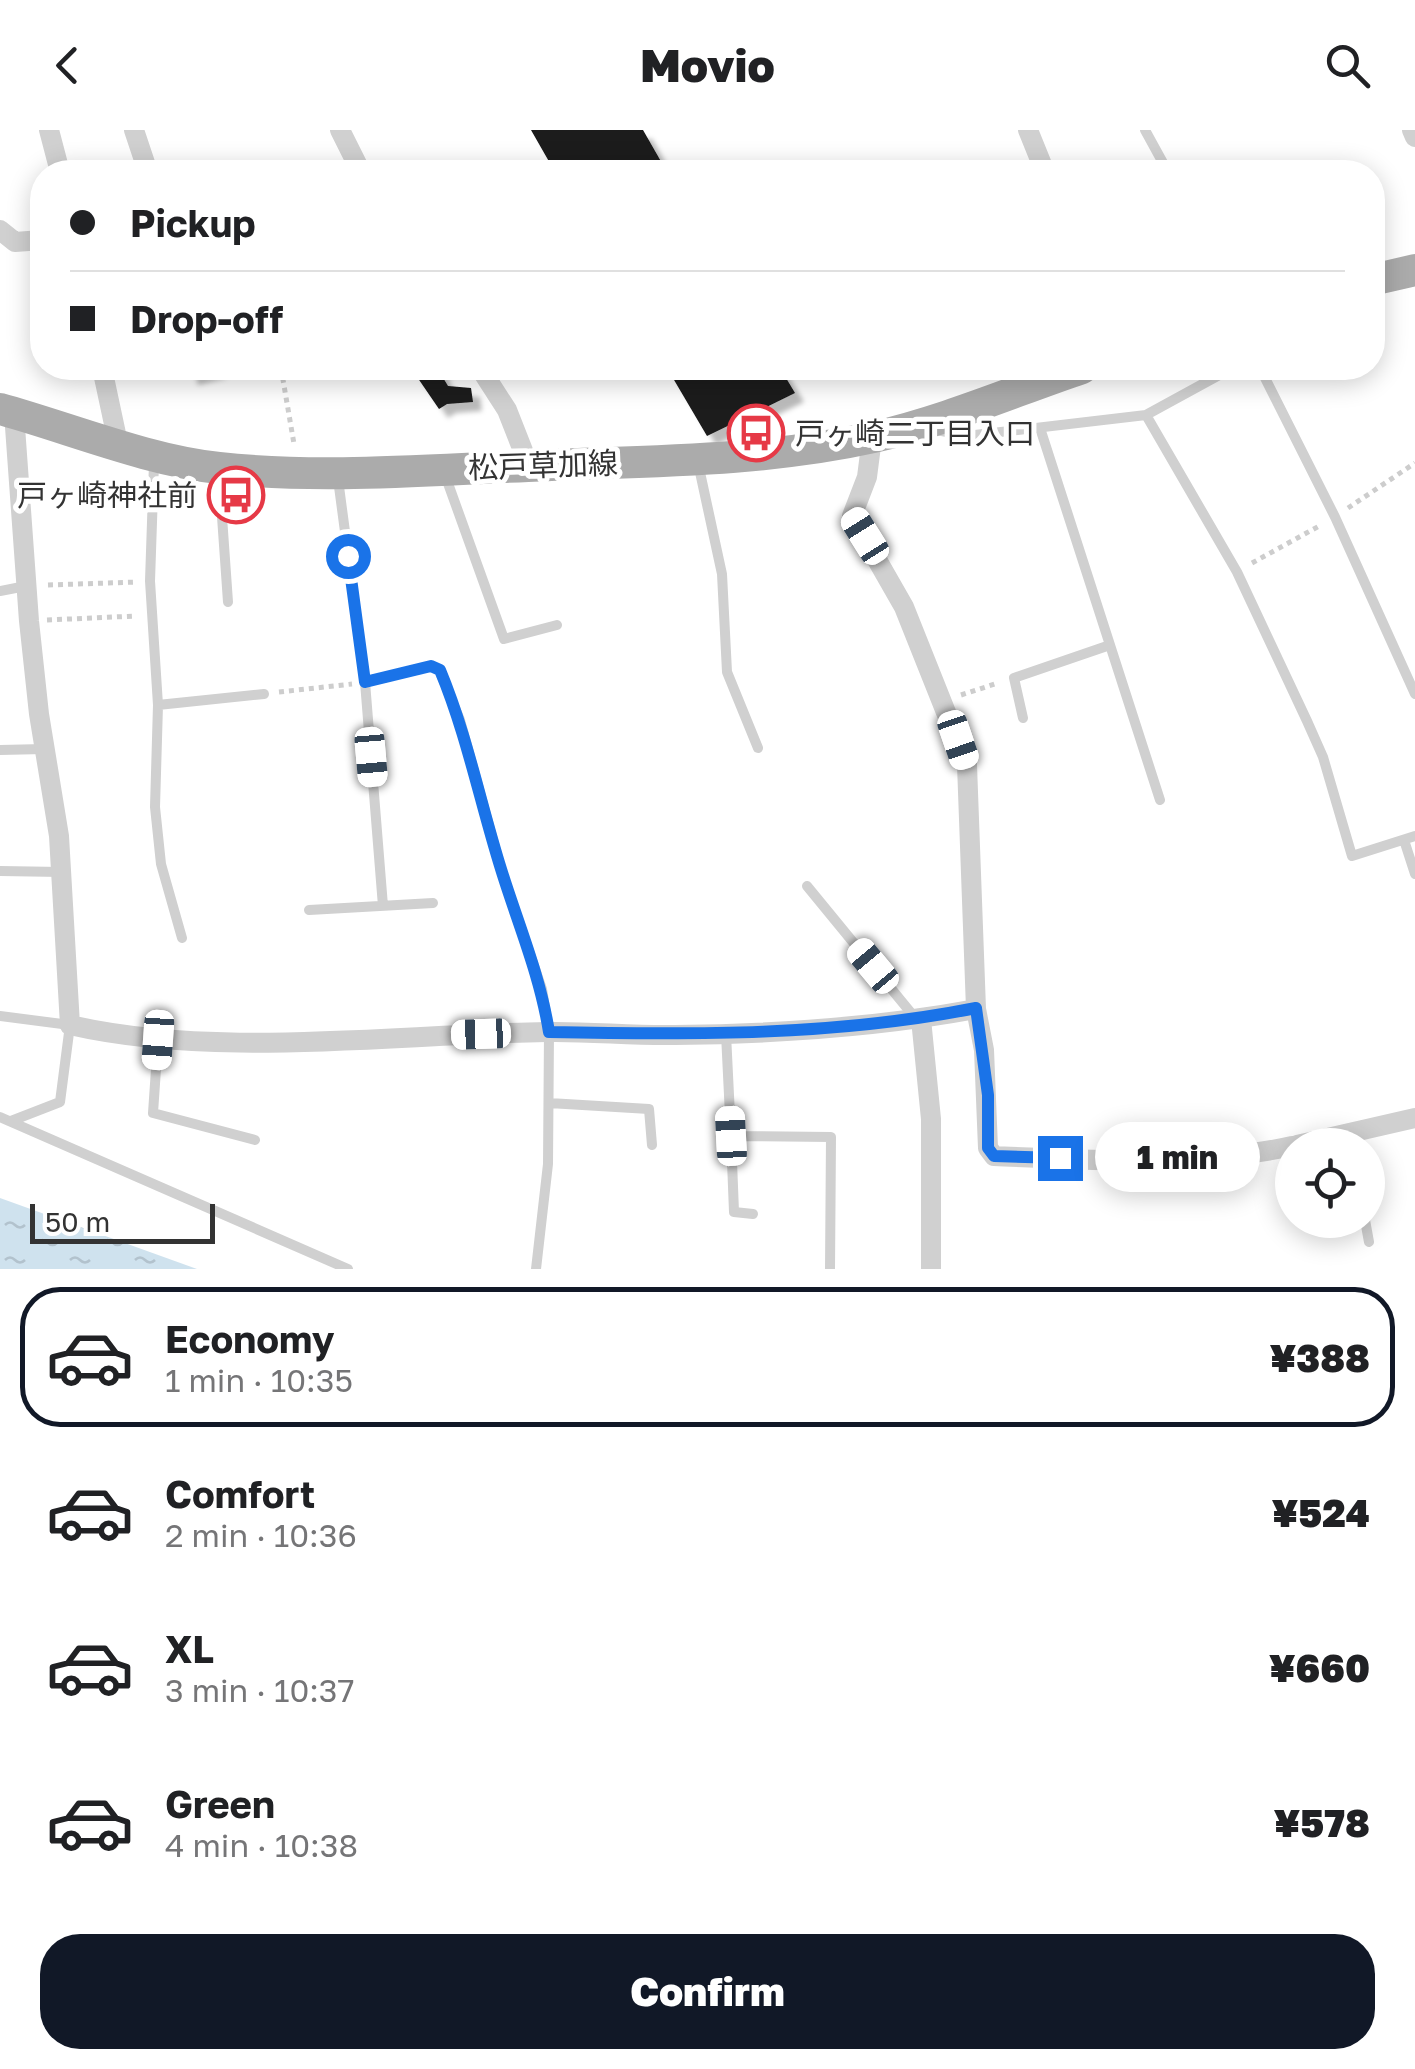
<!DOCTYPE html>
<html lang="en">
<head>
<meta charset="utf-8">
<style>
	:root { --surface:#fff; --page:#f6f6f6; --text:#202124; --muted:#757577; --line:#e0e0e0; --accent:#111827 }
	body { margin:0; font-family:"Golos Text","Noto Sans JP",sans-serif; background:var(--page); color:var(--text); height:100vh; display:flex; flex-direction:column; font-size:38px; white-space:nowrap }
	* { box-sizing:border-box; margin:0 }
	p { font-size:32px; color:var(--muted) }
	.icon { flex:none; width:55px; height:55px; fill:none; stroke:currentColor; stroke-width:2; stroke-linecap:round; stroke-linejoin:round }
	.map { position:relative; height:1139px; overflow:hidden }
	.details { display:flex; flex-direction:column; background:var(--surface); flex:1 }
	.details>* { flex:none }
	.hud { position:absolute; left:30px; top:30px; width:1355px; height:220px; border-radius:40px; box-shadow:0 5px 25px #0003; display:grid; align-content:center; height:220px; padding:0 40px; background:var(--surface) }
	.fabs { position:absolute; left:1275px; top:998px; display:grid; gap:20px }
	.fabs a { display:grid; place-items:center; width:110px; height:110px; border-radius:50%; background:var(--surface); box-shadow:0 5px 25px #0003; font-size:50px }
	.scale { position:absolute; left:30px; bottom:25px; width:185px; box-sizing:border-box; padding-left:10px; border:5px solid #333; border-top:0; font-size:28px; line-height:35px; white-space:nowrap; color:#333; -webkit-text-stroke:8px #fff; paint-order:stroke }
	.end { position:absolute; width:45px; height:45px; margin:-22px; border:12px solid #1a73e8; background:#fff; box-shadow:0 0 0 5px #fff }
	.from { border-radius:50% }
	.bubble { position:absolute; height:70px; border-radius:35px; background:var(--surface); box-shadow:0 5px 25px #0003; font-size:32px; font-weight:800; line-height:70px; text-align:center }
	.car { position:absolute; width:30px; height:60px; margin:-30px -15px; border-radius:12px; box-shadow:0 0 8px 2px #0007; background:linear-gradient(#fff 24%,#345 0 40%,#fff 0 76%,#345 0 86%,#fff 0) }
	.hud b { display:flex; align-items:center; gap:35px; height:95px; font-size:38px }
	.hud b+b { border-top:2px solid var(--line) }
	.hud i { width:25px; height:25px; background:var(--text) }
	ul { padding:18px 0 0; list-style:none }
	li { display:flex; align-items:center; gap:30px; height:140px; margin:0 20px 15px; padding:0 20px; border:5px solid transparent; border-radius:40px }
	li div { flex:1 }
	li b { display:block; font-size:38px }
	li em { font-style:normal; font-weight:800 }
	li.on { border-color:var(--accent) }
	li>.icon { width:90px; height:90px; stroke-width:1.5 }
	.primary-button { display:flex; gap:20px; margin-top:auto; padding:20px 40px }
	.primary-button a { flex:1; height:115px; border-radius:40px; background:var(--accent); color:#fff; font-size:40px; font-weight:800; line-height:115px; text-align:center }
	header { display:flex; justify-content:space-between; align-items:center; height:130px; padding:0 40px; background:var(--surface); font-size:45px; font-weight:800 }
	.map>svg:first-child { display:block }
	.water { fill:url(#water-ripples) }
	.building { fill:#1a1a1a; filter:url(#shadow) }
	.lines { fill:none; stroke-linecap:round; stroke-linejoin:round }
	.path { stroke:#cdcdcd; stroke-width:5; stroke-dasharray:5 5; stroke-linecap:butt }
	.lane { stroke:#d0d0d0; stroke-width:10 }
	.street { stroke:#d0d0d0; stroke-width:20 }
	.primary { stroke:#ababab; stroke-width:32 }
	.route { stroke:#1a73e8; stroke-width:12 }
	.labels { text-anchor:middle; dominant-baseline:central; stroke-width:10; stroke-linejoin:round; paint-order:stroke }
	.poi-label { font-size:30px; fill:#333; stroke:#fff; text-anchor:start }
	.street-label { font-size:30px; fill:#333; stroke:#fff }
</style>
</head>
<body>
<header><svg class="icon" aria-label="back" viewBox="0 0 24 24"><path d="M15 5l-7 7 7 7"/></svg>Movio<svg class="icon" aria-label="search" viewBox="0 0 24 24"><circle cx="10" cy="10" r="6"/><path d="M15 15l6 6"/></svg></header>
<div class="map">
<svg width="1415" height="1139" viewBox="0 0 1415 1139">
	<defs>
		<pattern id="water-ripples" width="26" height="14" patternUnits="userSpaceOnUse" patternTransform="scale(2.5)"><rect width="26" height="14" fill="#cfe2ee"/><path d="M2 4q2-2 4 0t4 0M15 11q2-2 4 0t4 0" fill="none" stroke="#b2c2cd"/></pattern>
		<filter id="shadow"><feDropShadow dx="9" dy="9" stdDeviation="2.5" flood-color="#0004"/></filter>
	</defs>
	<rect width="100%" height="100%" fill="#fff"/>
	<path class="water" d="M0,1068L197,1139H0Z"/>
	<path class="building" d="M531,0H643L667,42H555Z
		M187,238H217L218,239L189,246Z
		M418,238H445L439,241L448,256L471,258L473,272L447,274L439,279L413,241Z
		M667,238H780L795,263L707,306Z"/>
	<g class="lines">
		<path class="path" d="M281,238L294,314
			M1348,378L1415,333
			M1252,433L1321,395
			M48,455L137,452
			M47,490L136,486
			M279,562L352,554
			M961,565L998,553"/>
		<path class="lane" d="M1145,0L1168,42
			M1260,238L1335,387L1415,564
			M1146,285L1237,442L1307,591L1323,627L1352,726L1415,706
			M1040,298L1160,670
			M937,300L966,306L1146,285L1232,238
			M154,333L150,451L158,575L155,677L161,734L182,808
			M698,333L722,444L727,542L758,618
			M219,344L228,472
			M445,345L504,509L557,495
			M338,349L365,552L383,776
			M0,461L26,456
			M365,552L431,536L439,540L460,590L501,739L542,859L549,902L548,1034L536,1139
			M158,575L264,564
			M1023,588L1014,548L1110,515
			M0,620L44,619
			M1404,710L1415,744
			M0,741L62,742
			M807,756L916,889
			M309,780L433,773
			M0,886L70,895L60,972L11,991
			M726,904L731,1006L831,1007L830,1139
			M158,910L153,983L255,1010
			M549,973L649,979L652,1015
			M0,987L348,1139
			M731,1006L734,1082L753,1084
			M1365,1090L1369,1112"/>
		<path class="street" d="M49,0L60,42
			M134,0L148,42
			M340,0L361,42
			M1028,0L1045,42
			M1412,0L1415,7
			M0,100L15,112L42,110
			M102,238L118,313
			M480,238L507,280L529,336
			M14,283L29,491L39,584L59,706L70,895C218,929 394,904 546,902C589,901 632,906 675,905C775,904 879,897 976,879
			M872,308L867,347L852,386L904,477L967,635L976,879L984,920L988,1018L994,1026C1094,1030 1193,1038 1292,1016
			M921,889L931,989V1139
			M1297,1015L1415,988"/>
		<path class="primary" d="M1372,150L1415,140
			M0,279C69,298 149,331 219,338C321,349 426,340 528,336C643,331 762,332 874,307C945,291 1014,261 1082,238"/>
	</g>
	<g class="lines">
		<path class="route" d="M348,426L365,552L431,536L440,540C467,605 480,672 501,739C518,794 540,845 549,902C691,905 836,906 976,878L988,965V1018L994,1026L1060,1028"/>
	</g>
	<defs>
		<g id="bus-ring" transform="scale(2.875)"><circle r="9.5" fill="#fff" stroke="#e63946" stroke-width="1.5"/><path d="M-5-6H5V4H4V6H2V4H-2V6H-4V4H-5ZM-3.5-4V0h7V-4ZM-3.5 1.2v1.5H-2V1.2ZM2 1.2v1.5H3.5V1.2Z" fill="#e63946"/></g>
	</defs>
	<g fill-rule="evenodd">
		<use href="#bus-ring" x="756" y="303"/>
		<use href="#bus-ring" x="236" y="365"/>
	</g>
	<g class="labels">
		<g class="poi-label">
			<text x="795" y="303">戸ヶ崎二丁目入口</text>
			<text x="197" y="365" text-anchor="end">戸ヶ崎神社前</text>
		</g>
		<g class="street-label">
			<text transform="translate(543 335) rotate(-2)">松戸草加線</text>
		</g>
	</g>
</svg>
<div class="fabs">
<a><svg class="icon" aria-label="locate" viewBox="0 0 24 24"><circle cx="12" cy="12" r="6"/><path d="M12 2v4M12 18v4M2 12h4M18 12h4"/></svg></a>
</div>
<div class="scale">50 m</div>
<i class="end from" style="left:348px;top:426px"></i>
<i class="end" style="left:1060px;top:1028px"></i>
<div class="bubble" style="left:1095px;top:992px;width:165px">1 min</div>
<i class="car" style="left:865px;top:406px;rotate:328deg"></i>
<i class="car" style="left:958px;top:610px;rotate:161deg"></i>
<i class="car" style="left:371px;top:627px;rotate:175deg"></i>
<i class="car" style="left:873px;top:836px;rotate:320deg"></i>
<i class="car" style="left:481px;top:904px;rotate:268deg"></i>
<i class="car" style="left:158px;top:910px;rotate:184deg"></i>
<i class="car" style="left:731px;top:1006px;rotate:357deg"></i>
<div class="hud">
<b><i class="from"></i>Pickup</b>
<b><i></i>Drop-off</b>
</div>
</div>
<section class="details">
<ul>
<li class="on"><svg class="icon" aria-label="car" viewBox="0 0 24 24"><path d="M5 17H2v-5l4-1 3-4h7l3 4 3 1v5h-3M9 17h6M6 11h13"/><circle cx="7" cy="17" r="2"/><circle cx="17" cy="17" r="2"/></svg><div><b>Economy</b><p>1 min · 10:35</p></div><em>¥388</em></li>
<li><svg class="icon" aria-label="car" viewBox="0 0 24 24"><path d="M5 17H2v-5l4-1 3-4h7l3 4 3 1v5h-3M9 17h6M6 11h13"/><circle cx="7" cy="17" r="2"/><circle cx="17" cy="17" r="2"/></svg><div><b>Comfort</b><p>2 min · 10:36</p></div><em>¥524</em></li>
<li><svg class="icon" aria-label="car" viewBox="0 0 24 24"><path d="M5 17H2v-5l4-1 3-4h7l3 4 3 1v5h-3M9 17h6M6 11h13"/><circle cx="7" cy="17" r="2"/><circle cx="17" cy="17" r="2"/></svg><div><b>XL</b><p>3 min · 10:37</p></div><em>¥660</em></li>
<li><svg class="icon" aria-label="car" viewBox="0 0 24 24"><path d="M5 17H2v-5l4-1 3-4h7l3 4 3 1v5h-3M9 17h6M6 11h13"/><circle cx="7" cy="17" r="2"/><circle cx="17" cy="17" r="2"/></svg><div><b>Green</b><p>4 min · 10:38</p></div><em>¥578</em></li>
</ul>
<div class="primary-button"><a>Confirm</a></div>
</section>
</body>
</html>
